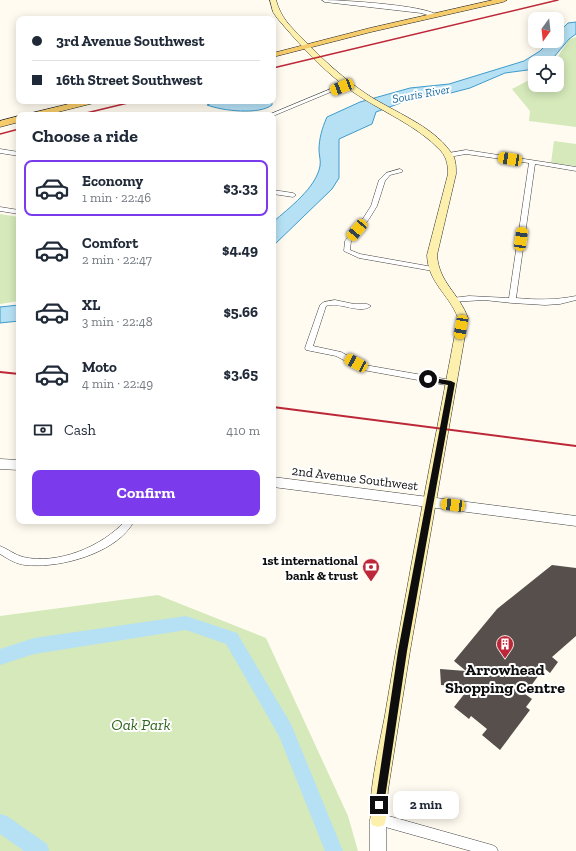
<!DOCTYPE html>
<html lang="en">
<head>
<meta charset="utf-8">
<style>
	:root { --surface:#fff; --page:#f6f6f7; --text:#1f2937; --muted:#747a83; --line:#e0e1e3; --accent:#7c3aed }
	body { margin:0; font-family:"Zilla Slab",serif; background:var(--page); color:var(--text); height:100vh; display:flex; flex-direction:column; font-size:15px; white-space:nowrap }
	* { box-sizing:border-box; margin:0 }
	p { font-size:13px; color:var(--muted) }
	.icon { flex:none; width:22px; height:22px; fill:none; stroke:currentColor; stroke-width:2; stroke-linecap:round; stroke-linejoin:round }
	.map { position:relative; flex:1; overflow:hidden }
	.panel { position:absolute; left:16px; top:112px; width:260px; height:412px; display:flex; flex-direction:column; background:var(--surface); border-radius:8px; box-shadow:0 2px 10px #0003 }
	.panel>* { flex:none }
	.guide { position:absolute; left:16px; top:16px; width:260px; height:88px; border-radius:8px; box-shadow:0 2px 10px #0003; display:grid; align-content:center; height:88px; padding:0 16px; background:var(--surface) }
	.needle { width:26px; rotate:195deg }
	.controls { position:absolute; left:528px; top:12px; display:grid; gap:8px }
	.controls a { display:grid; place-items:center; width:36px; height:36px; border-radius:8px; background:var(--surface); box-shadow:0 2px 10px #0003; font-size:20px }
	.end { position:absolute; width:18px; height:18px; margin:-9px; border:5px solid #0e0e0e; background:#fff; box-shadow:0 0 0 2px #fff }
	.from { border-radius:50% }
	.bubble { position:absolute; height:28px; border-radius:8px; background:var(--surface); box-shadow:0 2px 10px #0003; font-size:13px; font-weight:800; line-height:28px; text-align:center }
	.car { position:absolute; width:12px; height:24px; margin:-12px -6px; border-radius:5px; box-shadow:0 0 3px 1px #0007; background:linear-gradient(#f5c518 24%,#345 0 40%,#f5c518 0 76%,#345 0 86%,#f5c518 0) }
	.guide b { display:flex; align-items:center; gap:14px; height:38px; font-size:15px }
	.guide b+b { border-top:1px solid var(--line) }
	.guide i { width:10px; height:10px; background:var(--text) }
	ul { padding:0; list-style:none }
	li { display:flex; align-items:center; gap:12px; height:56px; margin:0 8px 6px; padding:0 8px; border:2px solid transparent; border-radius:8px }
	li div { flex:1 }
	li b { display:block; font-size:15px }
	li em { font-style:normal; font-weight:800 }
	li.active { border-color:var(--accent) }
	li>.icon { width:36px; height:36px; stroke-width:1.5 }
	h2 { padding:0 16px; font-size:18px; line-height:48px }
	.pay { display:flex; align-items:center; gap:10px; height:44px; padding:0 16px; font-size:15px }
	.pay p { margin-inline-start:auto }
	.action { display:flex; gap:8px; margin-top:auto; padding:8px 16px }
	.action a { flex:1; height:46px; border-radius:8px; background:var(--accent); color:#fff; font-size:16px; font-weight:800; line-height:46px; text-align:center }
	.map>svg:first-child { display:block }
	.green { fill:#d5e9ba }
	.water { fill:#b6e1f5; stroke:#3e9bcb }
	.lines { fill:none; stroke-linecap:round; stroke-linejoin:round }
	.river { fill:#b6e1f5; fill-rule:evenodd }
	.building { fill:#574f4b }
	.minor-casing { stroke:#414141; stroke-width:1 }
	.tertiary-casing { stroke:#414141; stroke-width:1 }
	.secondary-casing { stroke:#303030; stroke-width:1 }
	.primary-casing { stroke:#1f1f1f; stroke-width:1 }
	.minor { fill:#fff; fill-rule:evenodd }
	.tertiary { fill:#fff; fill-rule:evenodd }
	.secondary { fill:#fdf0ad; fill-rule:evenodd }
	.primary { fill:#f6cb69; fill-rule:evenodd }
	.rail-far1 { stroke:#bd2838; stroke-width:1.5 }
	.rail { stroke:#bd2838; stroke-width:2 }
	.route { fill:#0e0e0e }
	.labels { text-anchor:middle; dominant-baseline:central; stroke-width:4; stroke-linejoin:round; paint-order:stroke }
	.far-water-label { font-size:12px; font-style:italic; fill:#196c9f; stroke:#fff }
	.street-label { font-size:13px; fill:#0e0e0e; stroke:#fff }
	.poi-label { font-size:13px; font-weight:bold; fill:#0e0e0e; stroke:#fff; text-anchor:end }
	.near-poi-label { font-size:16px; font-weight:bold; fill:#0e0e0e; stroke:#fff }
	.near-park-label { font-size:16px; font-style:italic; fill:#32661f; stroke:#fff }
</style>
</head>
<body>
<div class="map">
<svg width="576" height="851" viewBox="0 0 576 851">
	<rect width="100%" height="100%" fill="#fffbf0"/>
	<path class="green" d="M576,37V127L529,121L530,111L512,89L535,77V85H557V63H554L569,39Z
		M554,141L576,144V166L551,163Z
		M0,214L19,217V301L0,304Z
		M158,595L266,638L348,816L358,851H0V616Z"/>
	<path class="water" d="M576,22V34L569,39L549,63H535V69L505,73L470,88L447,94L417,97L376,112L372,124L339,139V178L332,189L273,246V222C289,208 316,188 320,166C321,161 319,155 319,150C319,139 322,128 327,117L360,102L410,88L449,84L524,61L540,51L550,41H557V34L568,23Z
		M223,101H271L272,103V105C259,115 223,111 207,105L212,103Z
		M19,305V321L0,323V307Z"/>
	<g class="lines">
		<path class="river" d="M186,616L237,633L291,724L343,851H325L279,736L226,644L186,630L34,654L0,665V649L34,638Z
			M0,814L7,816L47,844L49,851H24L0,834Z"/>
	</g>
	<path class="building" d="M552,565L576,568V636L552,657L558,662L550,673L544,668L525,694L532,699L526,707L530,710L500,750L482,735L487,729L471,716L469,719L454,707L469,688L441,685L440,669L466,671L454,661L497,609Z"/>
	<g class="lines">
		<g class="minor-casing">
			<path id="minor" d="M345,83L350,84L273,116V115H268Z
				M0,149L19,152V156L0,153Z
				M466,150L576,167V171L535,164L516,298C537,300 556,300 576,296V300L560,304L545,305L512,303L484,300L452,302L451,300L452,298L469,296L509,298L529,163L466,154L449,157L446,155L449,153Z
				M400,169L403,171L402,172L390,175L385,181L377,206L369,219L351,241L350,250L360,254L433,267H435V271H433L359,258L344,251L345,241L364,217L371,206L379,180L386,173Z
				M273,190L293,193L296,195L293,197L273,194Z
				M0,207L19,210V214L0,211Z
				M335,300L354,304H367L371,306C360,315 339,301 326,306L313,346L341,352L365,365L451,380L455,383L454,385L451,386L363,370L336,356L306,350L305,348L320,305L324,302Z
				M125,521H134C118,553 59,569 25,565C16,564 8,559 0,554V546C8,549 15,555 23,557C57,565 102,547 125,521Z
				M378,813L492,845L496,847L498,851H471L378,825L374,823L372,819L374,815Z"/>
		</g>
		<g class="tertiary-casing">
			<path id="tertiary" d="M322,0C342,0 424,5 437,15L434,17L421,13L325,2Z
				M0,459L19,460V470L0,469Z
				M273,477L576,516V526L273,487Z
				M378,811L383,814L386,819V851H370V819L373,814Z"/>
		</g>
		<g class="secondary-casing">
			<path id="secondary" d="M270,0H276C281,18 290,26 303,39C323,60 344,79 368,95C394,112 431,125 450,151C456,158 456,165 456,174L437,255C439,283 459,293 468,318L410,651L388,790L386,819L384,825L378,827L372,825C365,807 381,737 385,715C407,582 433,450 458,318C449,294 428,283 427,255L448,174C448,166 447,158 441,151C417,125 382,112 353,92C324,72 300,45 277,18L273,12Z"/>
		</g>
		<g class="primary-casing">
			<path id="primary" d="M493,0H507L503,2L371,32L273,57V53L370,28Z
				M81,101H95L94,103L46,115H31L32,113Z
				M19,116V122L0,127V121Z"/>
		</g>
		<use href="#minor" class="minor"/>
		<use href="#tertiary" class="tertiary"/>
		<use href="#secondary" class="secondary"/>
		<use href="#primary" class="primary"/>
		<path class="rail-far1" d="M273,68L558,0
			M78,115L136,101
			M0,134L19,129"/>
		<path class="rail" d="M0,372L19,374
			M273,407L576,446"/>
	</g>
	<path class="route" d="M428,377L451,381L455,383L407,651L384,805L382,808L379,809L376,808L375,805L398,651L448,385L426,381L425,379Z"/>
	<defs>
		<g id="bank-pin" transform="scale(0.9)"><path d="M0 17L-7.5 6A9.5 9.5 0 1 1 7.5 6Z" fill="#bd2838" stroke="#fff"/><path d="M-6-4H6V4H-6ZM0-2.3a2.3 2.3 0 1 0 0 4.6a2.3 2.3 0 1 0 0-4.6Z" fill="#fff"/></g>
		<g id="building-pin" transform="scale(0.9)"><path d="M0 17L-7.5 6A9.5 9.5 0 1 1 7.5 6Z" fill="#bd2838" stroke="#fff"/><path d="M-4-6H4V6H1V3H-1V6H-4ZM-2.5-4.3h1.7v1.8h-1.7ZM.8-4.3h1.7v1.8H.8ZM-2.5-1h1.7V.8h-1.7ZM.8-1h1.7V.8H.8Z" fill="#fff"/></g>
	</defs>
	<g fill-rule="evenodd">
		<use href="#bank-pin" x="371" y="567"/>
		<use href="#building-pin" x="505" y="644"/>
	</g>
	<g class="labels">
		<g class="far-water-label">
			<text transform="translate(421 94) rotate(-10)">Souris River</text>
		</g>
		<g class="street-label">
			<text transform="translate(355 478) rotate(7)">2nd Avenue Southwest</text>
		</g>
		<g class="poi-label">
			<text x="358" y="560">1st international<tspan x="358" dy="15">bank &amp; trust</tspan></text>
		</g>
		<g class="near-poi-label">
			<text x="505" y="669">Arrowhead<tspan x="505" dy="18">Shopping Centre</tspan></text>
		</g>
		<g class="near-park-label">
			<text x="141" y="724">Oak Park</text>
		</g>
	</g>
</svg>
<div class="controls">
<a><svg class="needle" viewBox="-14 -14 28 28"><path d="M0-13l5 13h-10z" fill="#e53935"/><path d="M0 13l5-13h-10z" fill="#747a83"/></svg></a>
<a><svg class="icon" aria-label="locate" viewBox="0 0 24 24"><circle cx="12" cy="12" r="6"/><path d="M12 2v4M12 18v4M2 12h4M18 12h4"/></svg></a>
</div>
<i class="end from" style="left:428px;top:379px"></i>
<i class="end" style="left:379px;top:805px"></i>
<div class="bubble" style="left:393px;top:791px;width:66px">2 min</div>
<i class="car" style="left:342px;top:87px;rotate:249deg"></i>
<i class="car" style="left:510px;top:159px;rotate:279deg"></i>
<i class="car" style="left:357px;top:230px;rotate:220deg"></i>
<i class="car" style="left:521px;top:239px;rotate:8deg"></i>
<i class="car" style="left:461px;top:327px;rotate:190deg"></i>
<i class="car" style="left:356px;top:363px;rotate:298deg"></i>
<i class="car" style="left:453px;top:505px;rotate:277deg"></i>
<div class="guide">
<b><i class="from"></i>3rd Avenue Southwest</b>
<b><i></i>16th Street Southwest</b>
</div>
<section class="panel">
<h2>Choose a ride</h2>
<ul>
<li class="active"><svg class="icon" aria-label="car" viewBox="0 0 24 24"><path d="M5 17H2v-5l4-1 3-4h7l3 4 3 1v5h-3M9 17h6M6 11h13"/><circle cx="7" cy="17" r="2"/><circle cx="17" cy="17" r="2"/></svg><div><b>Economy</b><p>1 min · 22:46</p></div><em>$3.33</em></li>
<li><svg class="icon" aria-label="car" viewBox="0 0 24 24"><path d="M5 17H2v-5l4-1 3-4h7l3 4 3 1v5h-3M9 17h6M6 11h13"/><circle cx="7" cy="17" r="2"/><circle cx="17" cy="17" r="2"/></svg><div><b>Comfort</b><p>2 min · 22:47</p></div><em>$4.49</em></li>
<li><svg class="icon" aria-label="car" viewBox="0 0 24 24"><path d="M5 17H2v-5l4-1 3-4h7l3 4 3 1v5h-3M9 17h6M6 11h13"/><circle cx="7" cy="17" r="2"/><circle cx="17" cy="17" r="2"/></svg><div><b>XL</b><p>3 min · 22:48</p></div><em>$5.66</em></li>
<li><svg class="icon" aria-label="car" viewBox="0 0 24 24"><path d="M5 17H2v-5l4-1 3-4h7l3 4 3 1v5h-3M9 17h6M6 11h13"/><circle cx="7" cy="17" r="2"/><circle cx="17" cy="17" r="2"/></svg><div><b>Moto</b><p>4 min · 22:49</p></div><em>$3.65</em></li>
</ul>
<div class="pay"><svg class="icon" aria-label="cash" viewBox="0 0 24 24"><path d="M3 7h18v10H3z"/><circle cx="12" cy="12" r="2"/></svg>Cash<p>410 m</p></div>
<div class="action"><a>Confirm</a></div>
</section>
</div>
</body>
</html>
